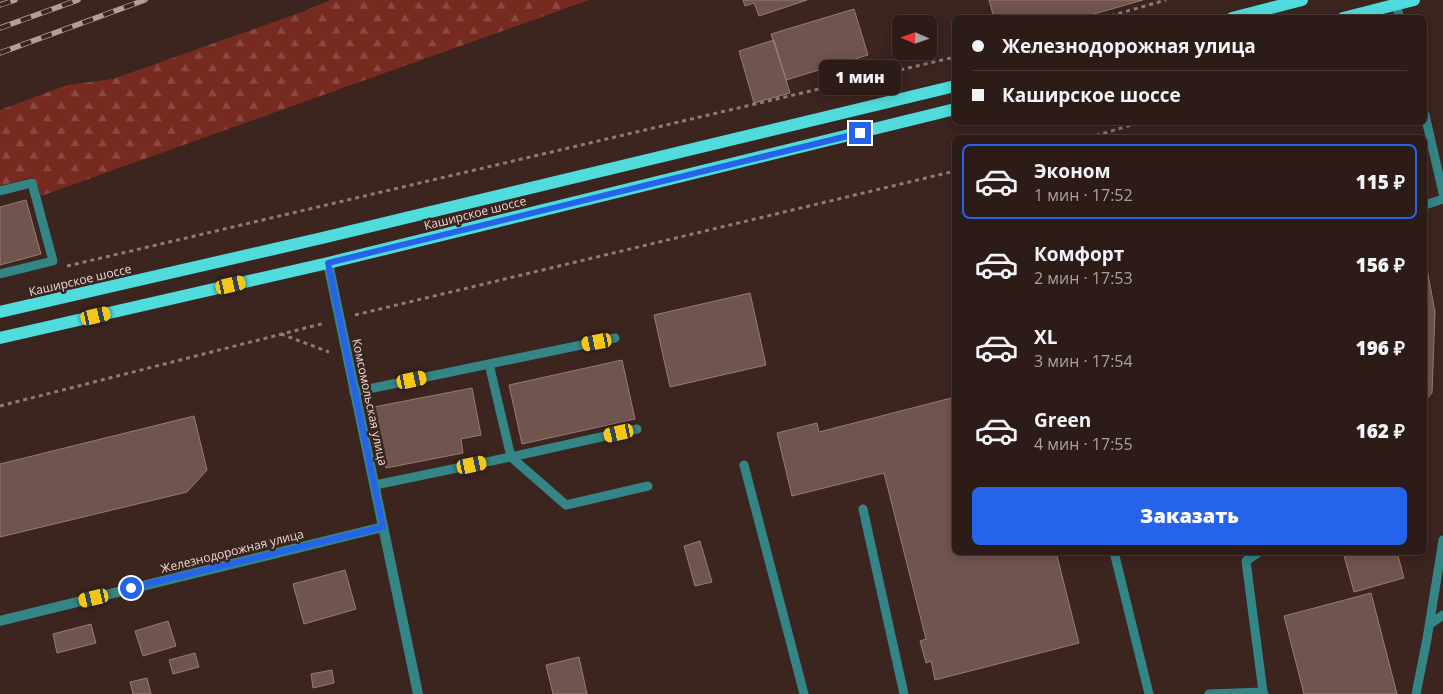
<!DOCTYPE html>
<html lang="ru">
<head>
<meta charset="utf-8">
<style>
	:root { --surface:#2d1b17; --page:#392824; --text:#f1f3f6; --muted:#a7a1a1; --line:#483936; --accent:#2563eb }
	body { margin:0; font-family:"Open Sans",sans-serif; background:var(--page); color:var(--text); height:100vh; display:flex; flex-direction:column; font-size:19px; white-space:nowrap }
	* { box-sizing:border-box; margin:0 }
	p { font-size:16px; color:var(--muted) }
	.icon { flex:none; width:28px; height:28px; fill:none; stroke:currentColor; stroke-width:2; stroke-linecap:round; stroke-linejoin:round }
	.map { position:relative; flex:1; overflow:hidden }
	.details { position:absolute; left:952px; top:135px; width:475px; height:420px; display:flex; flex-direction:column; background:var(--surface); border-radius:8px; box-shadow:0 2px 12px #0003,0 0 0 1px var(--line) }
	.details>* { flex:none }
	.banner { position:absolute; left:952px; top:15px; width:475px; height:110px; border-radius:8px; box-shadow:0 2px 12px #0003,0 0 0 1px var(--line); display:grid; align-content:center; height:110px; padding:0 20px; background:var(--surface) }
	.needle { width:32px; rotate:272deg }
	.buttons { position:absolute; left:892px; top:15px; display:grid; gap:10px }
	.buttons a { display:grid; place-items:center; width:45px; height:45px; border-radius:8px; background:var(--surface); box-shadow:0 2px 12px #0003,0 0 0 1px var(--line); font-size:25px }
	.end { position:absolute; width:22px; height:22px; margin:-11px; border:6px solid #2563eb; background:#fff; box-shadow:0 0 0 2px #fff }
	.from { border-radius:50% }
	.bubble { position:absolute; height:35px; border-radius:8px; background:var(--surface); box-shadow:0 2px 12px #0003,0 0 0 1px var(--line); font-size:16px; font-weight:800; line-height:35px; text-align:center }
	.car { position:absolute; width:15px; height:30px; margin:-15px -8px; border-radius:6px; box-shadow:0 0 4px 1px #0007; background:linear-gradient(#f5c518 24%,#345 0 40%,#f5c518 0 76%,#345 0 86%,#f5c518 0) }
	.banner b { display:flex; align-items:center; gap:18px; height:48px; font-size:19px }
	.banner b+b { border-top:1px solid var(--line) }
	.banner i { width:12px; height:12px; background:var(--text) }
	ul { padding:9px 0 0; list-style:none }
	li { display:flex; align-items:center; gap:15px; height:75px; margin:0 10px 8px; padding:0 10px; border:2px solid transparent; border-radius:8px }
	li div { flex:1 }
	li b { display:block; font-size:19px }
	li em { font-style:normal; font-weight:800 }
	li.on { border-color:var(--accent) }
	li>.icon { width:45px; height:45px; stroke-width:1.5 }
	.primary-button { display:flex; gap:10px; margin-top:auto; padding:10px 20px }
	.primary-button a { flex:1; height:58px; border-radius:8px; background:var(--accent); color:#fff; font-size:20px; font-weight:800; line-height:58px; text-align:center }
	.map>svg:first-child { display:block }
	.forest { fill:url(#forest-firs) }
	.building { fill:#70544e; stroke:#997b75 }
	.lines { fill:none; stroke-linecap:round; stroke-linejoin:round }
	.path { stroke:#8f7a76; stroke-width:3; stroke-dasharray:4 4; stroke-linecap:butt }
	.service { stroke:#348686; stroke-width:9 }
	.minor { stroke:#348686; stroke-width:10 }
	.primary { stroke:#50dcdc; stroke-width:12 }
	.rail-casing { stroke:#b19e99; stroke-width:5.5 }
	.rail { stroke:#3c241f; stroke-width:4; stroke-dasharray:11; stroke-linecap:butt }
	.route { stroke:#2563eb; stroke-width:6 }
	.labels { text-anchor:middle; dominant-baseline:central; stroke-width:5; stroke-linejoin:round; paint-order:stroke }
	.street-label { font-size:12px; fill:#ead9d5; stroke:#3c241f }
</style>
</head>
<body>
<div class="map">
<svg width="1443" height="694" viewBox="0 0 1443 694">
	<defs>
		<pattern id="forest-firs" width="22" height="20" patternUnits="userSpaceOnUse" patternTransform="scale(1.25)"><rect width="22" height="20" fill="#772b20"/><path d="M5 1l3.5 6h-7zM16 11l3.5 6h-7z" fill="#8a4940"/></pattern>
	</defs>
	<rect width="100%" height="100%" fill="#3c241f"/>
	<path class="forest" d="M330,0H589L41,196L34,177L0,186V110L67,85L113,79L302,12Z"/>
	<path class="building" d="M743,0H807L759,16L754,3L745,6Z
		M989,0H1143L1080,18H994Z
		M854,9L868,55L786,80L771,34Z
		M774,40L790,93L754,103L739,51Z
		M26,200L41,254L0,265V207Z
		M1425,269H1427L1435,312L1432,393L1425,401Z
		M750,293L766,365L670,387L654,315Z
		M622,360L635,419L522,444L509,385Z
		M472,388L481,435L461,439L463,453L386,468L374,407Z
		M955,397V552H1056L1079,643L935,680L931,661L926,663L920,641L926,639L884,473L792,496L777,433L817,423L819,432Z
		M194,416L207,470L187,492L0,537V464Z
		M700,541L712,582L695,586L684,546Z
		M1343,552H1397L1404,578L1354,592Z
		M345,570L356,609L304,624L293,584Z
		M1371,593L1397,694H1304L1284,616Z
		M168,621L176,646L143,656L135,631Z
		M91,624L96,643L57,653L53,634Z
		M195,653L199,667L173,674L169,660Z
		M579,657L587,694H553L546,665Z
		M332,670L334,683L313,688L311,674Z
		M147,678L151,694H133L130,682Z"/>
	<g class="lines">
		<path class="path" d="M1103,18L1166,0
			M1088,138L1141,122
			M67,266L955,57
			M355,315L955,171
			M281,334L329,352
			M0,406L325,323"/>
		<path class="service" d="M1396,5L1400,18
			M1425,115L1443,193
			M0,191L32,183L53,261L0,274
			M1425,205L1443,199
			M489,364L615,338
			M354,392L489,364L511,457L375,485
			M637,429L511,457L566,505L648,486
			M744,465L804,694
			M863,509L904,694
			M1114,552L1149,694
			M1259,552L1246,561L1263,692
			M1430,624L1443,615
			M1209,694L1263,692L1264,694
			M1416,694L1427,639L1443,540"/>
		<path class="minor" d="M328,263L418,694
			M0,621L383,527"/>
		<path class="primary" d="M1232,18L1302,0
			M1343,18L1414,0
			M0,312L322,238L955,86
			M0,338L328,263L955,109"/>
		<g class="rail-casing">
			<path id="rail" d="M0,5L15,0
				M0,28L78,0
				M0,53L145,0"/>
		</g>
		<use href="#rail" class="rail"/>
	</g>
	<g class="lines">
		<path class="route" d="M131,588L383,527L328,263L860,133"/>
	</g>
	<g class="labels">
		<g class="street-label">
			<text transform="translate(475 213) rotate(-14)">Каширское шоссе</text>
			<text transform="translate(80 280) rotate(-13)">Каширское шоссе</text>
			<text transform="translate(370 402) rotate(78)">Комсомольская улица</text>
			<text transform="translate(232 551) rotate(-14)">Железнодорожная улица</text>
		</g>
	</g>
</svg>
<div class="buttons">
<a><svg class="needle" viewBox="-14 -14 28 28"><path d="M0-13l5 13h-10z" fill="#e53935"/><path d="M0 13l5-13h-10z" fill="#a7a1a1"/></svg></a>
</div>
<i class="end from" style="left:131px;top:588px"></i>
<i class="end" style="left:860px;top:133px"></i>
<div class="bubble" style="left:819px;top:60px;width:82px">1 мин</div>
<i class="car" style="left:231px;top:285px;rotate:77deg"></i>
<i class="car" style="left:96px;top:316px;rotate:77deg"></i>
<i class="car" style="left:597px;top:342px;rotate:259deg"></i>
<i class="car" style="left:412px;top:380px;rotate:78deg"></i>
<i class="car" style="left:619px;top:433px;rotate:257deg"></i>
<i class="car" style="left:472px;top:465px;rotate:78deg"></i>
<i class="car" style="left:94px;top:598px;rotate:257deg"></i>
<div class="banner">
<b><i class="from"></i>Железнодорожная улица</b>
<b><i></i>Каширское шоссе</b>
</div>
<section class="details">
<ul>
<li class="on"><svg class="icon" aria-label="car" viewBox="0 0 24 24"><path d="M5 17H2v-5l4-1 3-4h7l3 4 3 1v5h-3M9 17h6M6 11h13"/><circle cx="7" cy="17" r="2"/><circle cx="17" cy="17" r="2"/></svg><div><b>Эконом</b><p>1 мин · 17:52</p></div><em>115 ₽</em></li>
<li><svg class="icon" aria-label="car" viewBox="0 0 24 24"><path d="M5 17H2v-5l4-1 3-4h7l3 4 3 1v5h-3M9 17h6M6 11h13"/><circle cx="7" cy="17" r="2"/><circle cx="17" cy="17" r="2"/></svg><div><b>Комфорт</b><p>2 мин · 17:53</p></div><em>156 ₽</em></li>
<li><svg class="icon" aria-label="car" viewBox="0 0 24 24"><path d="M5 17H2v-5l4-1 3-4h7l3 4 3 1v5h-3M9 17h6M6 11h13"/><circle cx="7" cy="17" r="2"/><circle cx="17" cy="17" r="2"/></svg><div><b>XL</b><p>3 мин · 17:54</p></div><em>196 ₽</em></li>
<li><svg class="icon" aria-label="car" viewBox="0 0 24 24"><path d="M5 17H2v-5l4-1 3-4h7l3 4 3 1v5h-3M9 17h6M6 11h13"/><circle cx="7" cy="17" r="2"/><circle cx="17" cy="17" r="2"/></svg><div><b>Green</b><p>4 мин · 17:55</p></div><em>162 ₽</em></li>
</ul>
<div class="primary-button"><a>Заказать</a></div>
</section>
</div>
</body>
</html>
